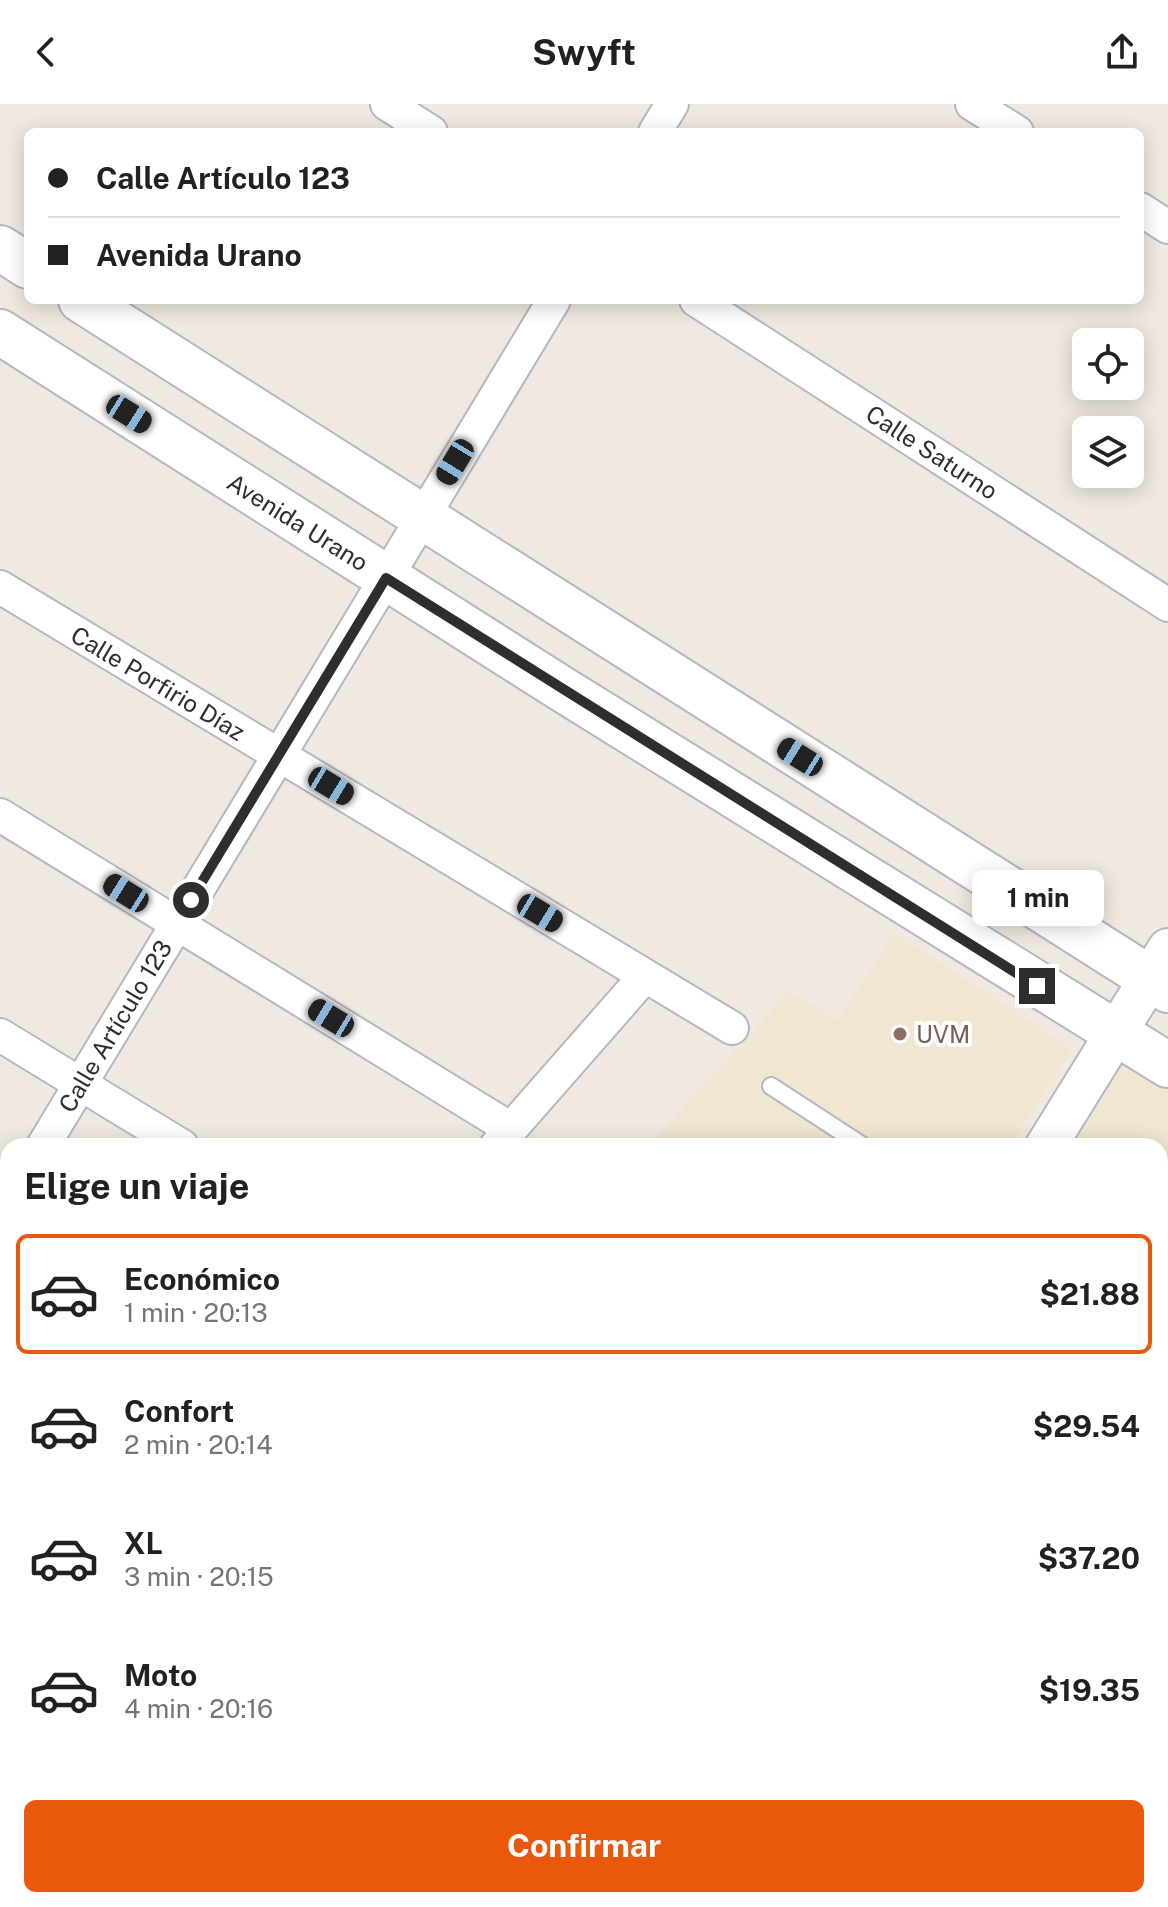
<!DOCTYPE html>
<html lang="es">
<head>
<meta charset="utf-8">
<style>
	:root { --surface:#fff; --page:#f2f2f2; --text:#202124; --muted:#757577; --line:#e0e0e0; --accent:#ea580c }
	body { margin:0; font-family:"Public Sans",sans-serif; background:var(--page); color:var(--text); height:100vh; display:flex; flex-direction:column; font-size:30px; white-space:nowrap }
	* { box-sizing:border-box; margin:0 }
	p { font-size:26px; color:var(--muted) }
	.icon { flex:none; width:44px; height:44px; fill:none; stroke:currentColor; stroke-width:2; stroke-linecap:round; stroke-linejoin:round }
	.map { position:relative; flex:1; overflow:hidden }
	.sheet { position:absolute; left:0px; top:1034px; width:1168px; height:770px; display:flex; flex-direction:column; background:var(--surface); border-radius:24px 24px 0 0; box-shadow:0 4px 20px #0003 }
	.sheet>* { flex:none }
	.banner { position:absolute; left:24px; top:24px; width:1120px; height:176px; border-radius:12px; box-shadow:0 4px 20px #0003; display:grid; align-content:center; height:176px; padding:0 24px; background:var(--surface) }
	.tools { position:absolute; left:1072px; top:224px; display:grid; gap:16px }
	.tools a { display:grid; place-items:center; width:72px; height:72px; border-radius:12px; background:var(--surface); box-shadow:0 4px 20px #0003; font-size:40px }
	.end { position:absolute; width:36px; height:36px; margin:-18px; border:10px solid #2e2e2e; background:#fff; box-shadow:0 0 0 4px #fff }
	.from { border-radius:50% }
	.bubble { position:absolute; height:56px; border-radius:12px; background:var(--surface); box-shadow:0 4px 20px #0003; font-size:26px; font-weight:700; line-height:56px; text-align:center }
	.car { position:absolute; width:24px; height:48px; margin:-24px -12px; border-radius:10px; box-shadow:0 0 6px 2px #0007; background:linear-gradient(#222 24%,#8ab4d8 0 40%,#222 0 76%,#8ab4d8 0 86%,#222 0) }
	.banner b { display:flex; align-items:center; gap:28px; height:76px; font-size:30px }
	.banner b+b { border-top:2px solid var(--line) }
	.banner i { width:20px; height:20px; background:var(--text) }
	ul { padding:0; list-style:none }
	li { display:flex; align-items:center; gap:24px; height:120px; margin:0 16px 12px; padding:0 8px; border:4px solid transparent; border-radius:12px }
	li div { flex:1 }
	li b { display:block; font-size:30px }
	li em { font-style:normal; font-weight:700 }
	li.active { border-color:var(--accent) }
	li>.icon { width:72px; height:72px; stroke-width:1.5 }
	h2 { padding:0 24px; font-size:36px; line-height:96px }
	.primary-button { display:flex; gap:16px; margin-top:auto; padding:16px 24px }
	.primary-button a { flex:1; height:92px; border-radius:12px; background:var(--accent); color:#fff; font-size:32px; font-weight:700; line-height:92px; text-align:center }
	header { display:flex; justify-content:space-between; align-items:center; height:104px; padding:0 24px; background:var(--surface); font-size:36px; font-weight:700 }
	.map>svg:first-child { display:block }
	.education { fill:#f0e6d1 }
	.green { fill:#b6e59e }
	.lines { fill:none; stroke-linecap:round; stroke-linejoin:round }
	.service-casing { stroke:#b4b7c1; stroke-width:20 }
	.minor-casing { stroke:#b4b7c1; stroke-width:36 }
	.tertiary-casing { stroke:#b4b7c1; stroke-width:44 }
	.secondary-casing { stroke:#b4b7c1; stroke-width:48 }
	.service { stroke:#fff; stroke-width:16 }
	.minor { stroke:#fff; stroke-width:32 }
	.tertiary { stroke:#fff; stroke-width:40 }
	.secondary { stroke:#fff; stroke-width:44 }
	.route { stroke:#2e2e2e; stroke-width:10 }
	.education-dot { fill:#8d6e63; stroke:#fff; stroke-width:3 }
	.labels { text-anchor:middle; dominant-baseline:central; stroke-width:8; stroke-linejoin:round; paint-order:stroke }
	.street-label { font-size:24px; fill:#2e2e2e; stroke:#fff }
	.education-label { font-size:24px; fill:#785e54; stroke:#fff; text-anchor:start }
</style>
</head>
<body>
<header><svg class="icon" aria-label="back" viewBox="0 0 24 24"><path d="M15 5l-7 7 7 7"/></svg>Swyft<svg class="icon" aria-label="share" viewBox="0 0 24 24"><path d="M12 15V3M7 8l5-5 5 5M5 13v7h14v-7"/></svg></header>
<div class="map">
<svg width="1168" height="1803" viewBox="0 0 1168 1803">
	<rect width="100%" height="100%" fill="#efe9e1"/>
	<path class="education" d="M894,829L1072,945L1009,1042H648L789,888L838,916Z
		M1123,943L1168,971V1576L1160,1584V1042H1061Z
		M98,1796H527L522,1803H104Z
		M595,1796H989L996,1803H591Z"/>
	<path class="green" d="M135,1796H270L266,1803H142Z"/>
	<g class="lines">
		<g class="service-casing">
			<path id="service" d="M771,982L863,1042
				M482,1796L491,1803
				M591,1796L599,1803
				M833,1796L840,1803
				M935,1796L942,1803
				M304,1803L310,1796
				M650,1803L654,1796
				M753,1803L761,1796"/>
		</g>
		<g class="minor-casing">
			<path id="minor" d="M387,0L431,28
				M972,0L1017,28
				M655,28L672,0
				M1140,105L1168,123
				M696,196L1168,501
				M0,483L732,924
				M0,711L511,1025
				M0,931L182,1042
				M43,1042L554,196
				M496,1042L645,872
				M0,1113L8,1100
				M0,1340L8,1344
				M0,1538L8,1548
				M0,1730L8,1726
				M85,1796L92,1803"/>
		</g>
		<g class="tertiary-casing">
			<path id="tertiary" d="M1046,1042L1168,845
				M561,1803L565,1796"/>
		</g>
		<g class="secondary-casing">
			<path id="secondary" d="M0,144L28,162
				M81,196L1168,886
				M0,228L562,585L1168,961"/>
		</g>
		<use href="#service" class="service"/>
		<use href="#minor" class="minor"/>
		<use href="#tertiary" class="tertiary"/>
		<use href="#secondary" class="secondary"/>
	</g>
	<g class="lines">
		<path class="route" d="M191,796L386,474L1037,882"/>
	</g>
	<circle class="education-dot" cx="900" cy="930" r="8"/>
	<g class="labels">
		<g class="street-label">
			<text transform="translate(932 348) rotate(33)">Calle Saturno</text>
			<text transform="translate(298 418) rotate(32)">Avenida Urano</text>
			<text transform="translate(158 579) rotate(31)">Calle Porfirio Díaz</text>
			<text transform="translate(115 922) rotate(-59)">Calle Artículo 123</text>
		</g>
		<g class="education-label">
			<text x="916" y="930">UVM</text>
		</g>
	</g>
</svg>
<div class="tools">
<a><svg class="icon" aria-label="locate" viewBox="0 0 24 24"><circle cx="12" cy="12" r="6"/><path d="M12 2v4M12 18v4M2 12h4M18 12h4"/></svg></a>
<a><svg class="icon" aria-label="layers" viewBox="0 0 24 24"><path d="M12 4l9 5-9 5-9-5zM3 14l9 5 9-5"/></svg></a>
</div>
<i class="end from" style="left:191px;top:796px"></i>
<i class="end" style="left:1037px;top:882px"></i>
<div class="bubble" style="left:972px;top:766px;width:132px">1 min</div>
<i class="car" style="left:129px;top:310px;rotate:122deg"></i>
<i class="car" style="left:455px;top:358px;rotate:211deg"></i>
<i class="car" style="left:800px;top:653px;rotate:302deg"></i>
<i class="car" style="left:331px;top:682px;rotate:121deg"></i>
<i class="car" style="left:126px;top:789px;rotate:302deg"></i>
<i class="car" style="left:540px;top:809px;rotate:121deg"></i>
<i class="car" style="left:331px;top:914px;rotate:301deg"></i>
<div class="banner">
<b><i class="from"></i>Calle Artículo 123</b>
<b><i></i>Avenida Urano</b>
</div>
<section class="sheet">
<h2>Elige un viaje</h2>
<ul>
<li class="active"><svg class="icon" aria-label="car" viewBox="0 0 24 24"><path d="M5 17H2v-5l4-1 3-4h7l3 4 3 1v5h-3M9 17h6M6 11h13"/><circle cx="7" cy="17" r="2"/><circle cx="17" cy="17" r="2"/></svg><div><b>Económico</b><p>1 min · 20:13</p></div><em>$21.88</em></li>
<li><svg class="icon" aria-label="car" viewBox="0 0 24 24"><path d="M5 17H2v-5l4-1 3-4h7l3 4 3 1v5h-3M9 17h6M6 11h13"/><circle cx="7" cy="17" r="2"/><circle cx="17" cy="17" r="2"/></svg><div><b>Confort</b><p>2 min · 20:14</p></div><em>$29.54</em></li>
<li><svg class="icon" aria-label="car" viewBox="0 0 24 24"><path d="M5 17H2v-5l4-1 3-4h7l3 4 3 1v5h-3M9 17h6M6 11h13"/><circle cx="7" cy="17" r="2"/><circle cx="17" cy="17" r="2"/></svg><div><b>XL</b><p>3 min · 20:15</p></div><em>$37.20</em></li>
<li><svg class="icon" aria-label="car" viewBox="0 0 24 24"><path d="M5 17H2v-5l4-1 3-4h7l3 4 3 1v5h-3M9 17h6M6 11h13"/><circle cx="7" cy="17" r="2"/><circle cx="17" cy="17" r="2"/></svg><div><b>Moto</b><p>4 min · 20:16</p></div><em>$19.35</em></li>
</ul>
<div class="primary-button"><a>Confirmar</a></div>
</section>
</div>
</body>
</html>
